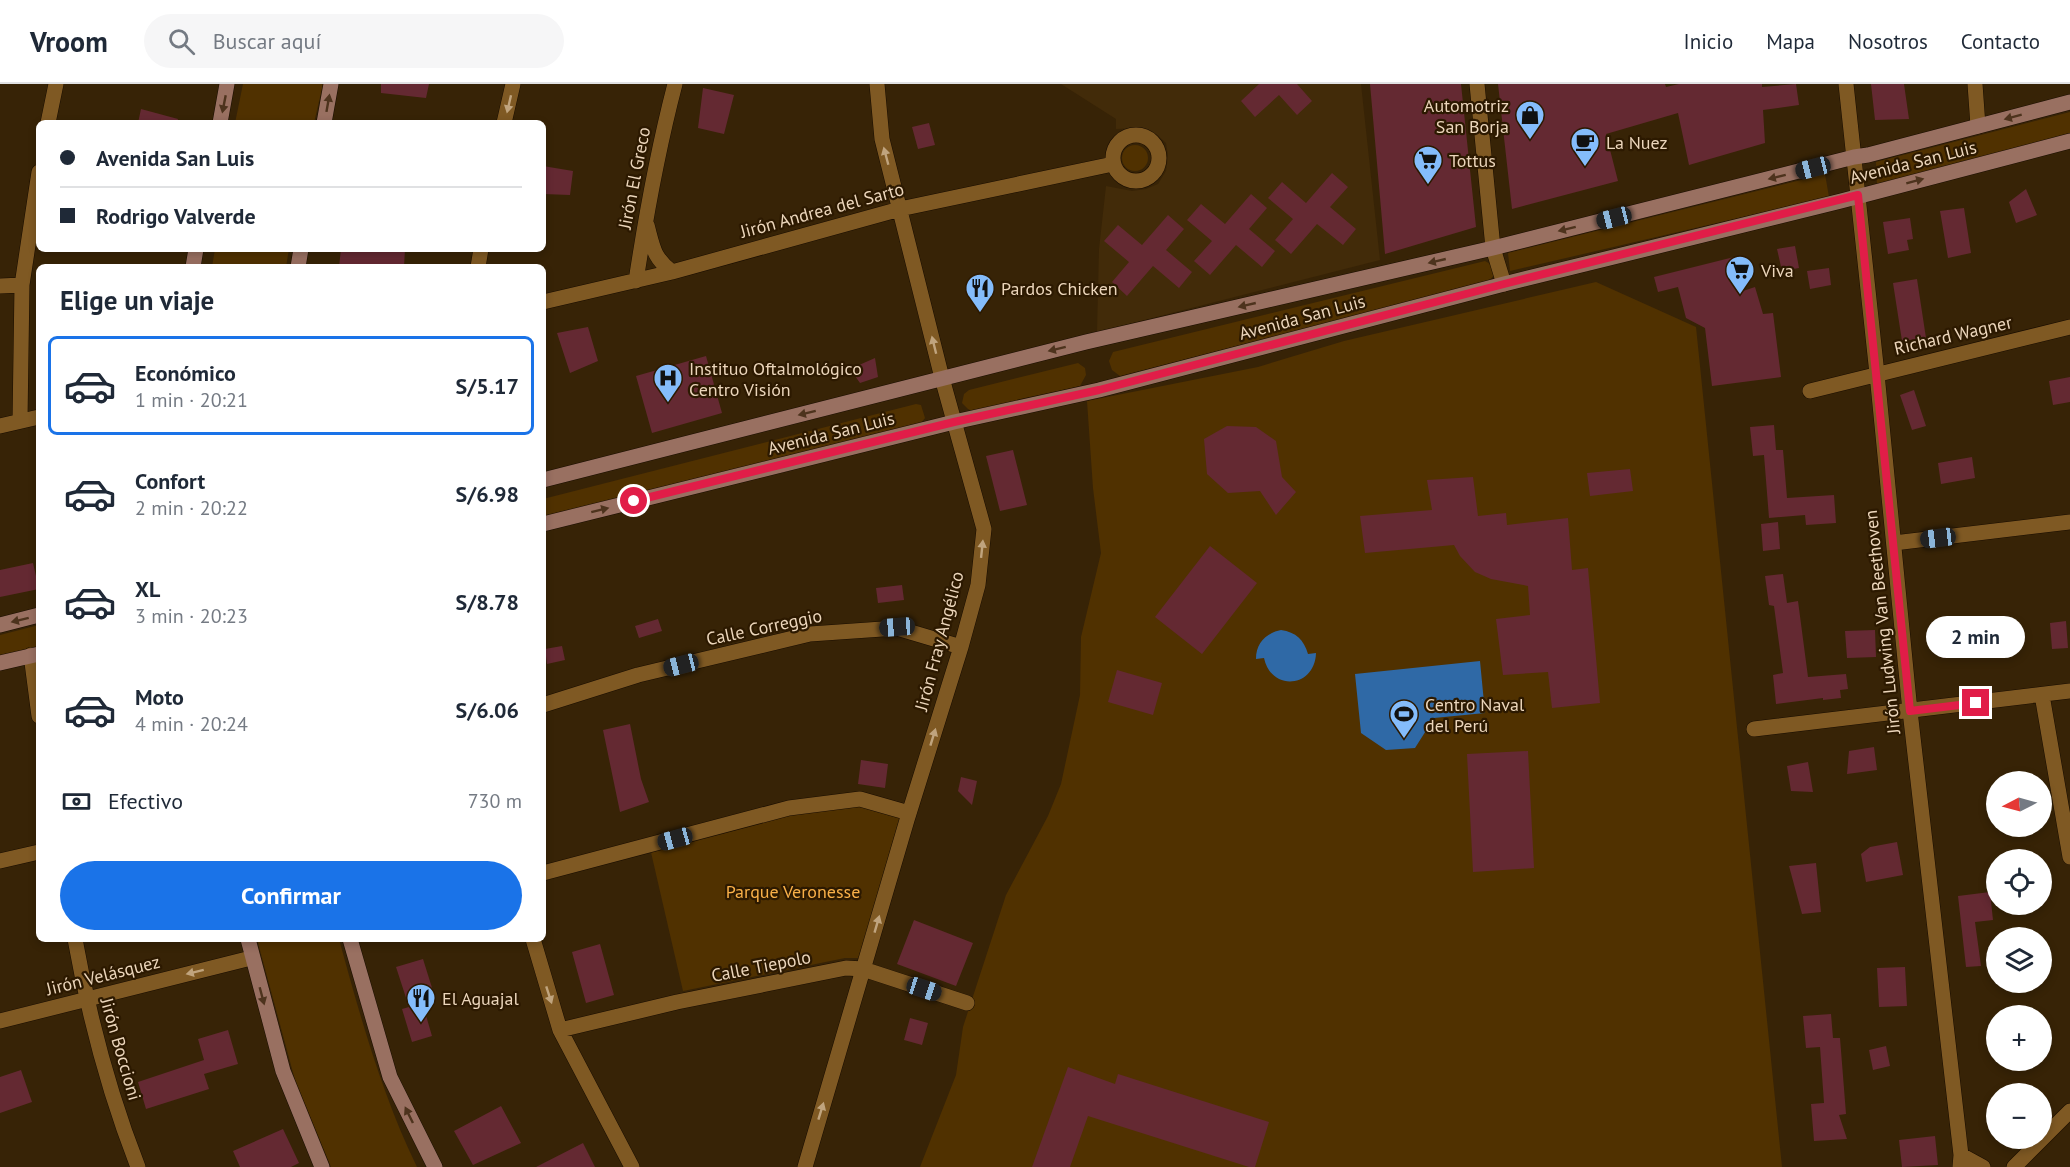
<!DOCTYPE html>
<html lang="es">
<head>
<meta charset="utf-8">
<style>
	:root { --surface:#fff; --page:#f6f6f7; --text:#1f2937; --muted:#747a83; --line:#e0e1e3; --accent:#1a73e8 }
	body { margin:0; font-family:"PT Sans",sans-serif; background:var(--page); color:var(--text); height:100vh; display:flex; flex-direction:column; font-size:22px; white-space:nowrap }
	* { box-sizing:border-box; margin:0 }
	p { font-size:20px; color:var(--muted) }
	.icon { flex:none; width:33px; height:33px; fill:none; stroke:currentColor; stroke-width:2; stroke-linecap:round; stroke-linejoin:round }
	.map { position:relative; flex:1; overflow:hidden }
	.side { position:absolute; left:36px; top:180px; width:510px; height:678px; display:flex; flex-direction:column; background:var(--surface); border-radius:9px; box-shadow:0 3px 9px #0003 }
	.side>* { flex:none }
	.hud { position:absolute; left:36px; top:36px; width:510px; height:132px; border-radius:9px; box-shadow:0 3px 9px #0003; display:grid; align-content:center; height:132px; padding:0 24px; background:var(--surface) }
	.needle { width:39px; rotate:264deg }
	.tools { position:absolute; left:1986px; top:687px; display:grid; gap:12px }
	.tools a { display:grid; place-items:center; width:66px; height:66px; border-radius:50%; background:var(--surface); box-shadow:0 3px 9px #0003; font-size:30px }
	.end { position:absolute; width:27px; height:27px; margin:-14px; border:8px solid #e11d48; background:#fff; box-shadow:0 0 0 3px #fff }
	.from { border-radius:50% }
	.bubble { position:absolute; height:42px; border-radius:21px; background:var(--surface); box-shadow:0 3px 9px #0003; font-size:20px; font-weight:800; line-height:42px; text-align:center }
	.car { position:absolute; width:18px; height:36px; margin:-18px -9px; border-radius:8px; box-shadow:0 0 4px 2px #0007; background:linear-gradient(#222 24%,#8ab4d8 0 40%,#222 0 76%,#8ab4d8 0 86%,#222 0) }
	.hud b { display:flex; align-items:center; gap:21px; height:57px; font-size:22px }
	.hud b+b { border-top:2px solid var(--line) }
	.hud i { width:15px; height:15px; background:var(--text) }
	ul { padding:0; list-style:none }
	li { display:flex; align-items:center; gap:18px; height:99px; margin:0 12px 9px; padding:0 12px; border:3px solid transparent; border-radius:9px }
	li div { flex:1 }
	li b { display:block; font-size:22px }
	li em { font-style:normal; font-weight:800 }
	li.current { border-color:var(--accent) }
	li>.icon { width:54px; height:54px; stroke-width:1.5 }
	h2 { padding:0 24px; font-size:27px; line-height:72px }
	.pay { display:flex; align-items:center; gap:15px; height:66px; padding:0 24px; font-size:22px }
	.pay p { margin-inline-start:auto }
	.action { display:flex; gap:12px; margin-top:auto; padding:12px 24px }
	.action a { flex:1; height:69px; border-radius:36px; background:var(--accent); color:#fff; font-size:24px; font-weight:800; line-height:69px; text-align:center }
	header { display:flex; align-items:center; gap:36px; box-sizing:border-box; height:84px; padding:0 30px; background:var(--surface); border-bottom:2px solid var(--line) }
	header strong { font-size:28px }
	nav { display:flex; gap:33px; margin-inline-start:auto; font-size:21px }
	.search { width:420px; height:54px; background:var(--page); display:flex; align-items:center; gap:15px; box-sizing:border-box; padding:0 21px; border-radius:33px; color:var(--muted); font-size:22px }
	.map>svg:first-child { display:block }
	.built { fill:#422b09 }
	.green { fill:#503100 }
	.water { fill:#2f69a6 }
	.building { fill:#642932 }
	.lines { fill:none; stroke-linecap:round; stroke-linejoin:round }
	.minor-casing { stroke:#190d01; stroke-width:16 }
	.secondary-casing { stroke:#190d01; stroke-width:16 }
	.minor { stroke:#7f5923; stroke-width:15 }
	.secondary { stroke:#997061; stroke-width:15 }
	.oneway { fill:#4d331d }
	.oneway2 { fill:#c0a47e }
	.route { stroke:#e11d48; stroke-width:8 }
	.labels { text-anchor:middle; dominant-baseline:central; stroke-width:4.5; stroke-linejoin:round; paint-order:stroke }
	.poi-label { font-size:18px; fill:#ecd6bb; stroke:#2c1900; text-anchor:start }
	.street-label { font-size:18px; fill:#ecd6bb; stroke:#2c1900 }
	.park-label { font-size:18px; fill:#f9b048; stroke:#2c1900 }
</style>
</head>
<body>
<header>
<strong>Vroom</strong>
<div class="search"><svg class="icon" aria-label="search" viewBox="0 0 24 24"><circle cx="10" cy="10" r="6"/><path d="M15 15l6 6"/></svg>Buscar aquí</div>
<nav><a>Inicio</a><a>Mapa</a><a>Nosotros</a><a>Contacto</a></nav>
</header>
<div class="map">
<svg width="2070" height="1083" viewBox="0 0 2070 1083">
	<rect width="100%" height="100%" fill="#372306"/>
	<path class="built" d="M1061,0H1361L1380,176L1097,248L1099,165L1106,102L1132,107L1146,105L1158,100L1166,87L1168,72L1166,59L1156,50L1142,44L1116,45V35Z"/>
	<path class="green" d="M243,0H323L314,39H235Z
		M2070,28V49L1877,102L1876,78Z
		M1122 74a13 13 0 1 1 26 0a13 13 0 1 1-26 0Z
		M1825,90L1829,113L1510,187L1508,169Z
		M215,165H289L286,183H212Z
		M1485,177L1492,181L1495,190L1489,197L1120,292L1112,286L1109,277L1113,268Z
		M1596,198L1696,243L1782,1083H920L956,991L963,943L1006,811L1048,732L1061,700L1080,611L1081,553L1101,469L1093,404L1087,317L1258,283L1344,257Z
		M1078,279L1085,284L1086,291L1080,302L974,328L968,325L962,319L964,310L969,306Z
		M916,320L921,321L925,334L921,339L543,433V415Z
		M39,541V562L0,572V551Z
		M859,721L900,733L859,874H845L683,907L650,764L790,730Z
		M257,855H339C360,932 382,1011 417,1083H331L295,996Z"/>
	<path class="water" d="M1281,546C1296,548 1304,556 1308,570L1316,569C1315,604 1271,608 1264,574L1256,575C1256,559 1266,549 1281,546Z
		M1480,577L1485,629L1434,634L1415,664L1386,666L1361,649L1355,590Z"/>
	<path class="building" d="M381,0H429L426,14L381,9Z
		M1259,0H1297L1312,17L1297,31L1279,11L1255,33L1241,17Z
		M1370,0H1461L1476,143L1385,170Z
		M1498,0H1665L1666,3L1679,0H1762V3L1796,0L1799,21L1763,26L1765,59L1689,81L1678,29L1606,50L1618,97L1512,125Z
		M1871,0H1904L1909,35L1875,36Z
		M703,4L734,11L724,50L698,44Z
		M141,25L178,35L177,39H138Z
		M929,39L935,61L918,65L912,43Z
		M543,82L573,87L570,111L543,110Z
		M1332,89L1348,103L1330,123L1356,145L1343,161L1317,140L1291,170L1275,156L1293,135L1268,114L1282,98L1306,119Z
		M2026,105L2037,131L2016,139L2009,118Z
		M1251,110L1267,124L1249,145L1275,167L1262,183L1236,161L1210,191L1194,177L1212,157L1187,136L1201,120L1225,140Z
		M1964,124L1971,169L1948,174L1940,127Z
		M1168,131L1184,145L1166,166L1192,188L1179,204L1153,182L1127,212L1112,198L1129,178L1104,157L1118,141L1142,161Z
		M1910,134L1913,155L1907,156L1909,166L1888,170L1883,138Z
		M1795,162L1799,184L1782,187L1777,165Z
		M341,165H405L404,183H339Z
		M1734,173L1743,207L1755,203L1763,230L1773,229L1781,293L1712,302L1705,244L1686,234L1678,203L1658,208L1654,193Z
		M1829,184L1831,201L1810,205L1807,187Z
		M1917,195L1926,254L1902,257L1893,199Z
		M588,243L598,277L570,289L557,249Z
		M706,272L722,329L652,349L636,292Z
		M875,274L878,293L860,299L850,285Z
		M2070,293V318L2053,321L2049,297Z
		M1914,306L1926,342L1912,346L1900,311Z
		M1774,341L1776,366H1783L1787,414L1834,411L1836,439L1806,441L1805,431L1769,434L1764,371L1753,372L1750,343Z
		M1227,342L1256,343L1276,357L1282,393L1296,408L1276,431L1260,407L1228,409L1207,390L1204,355Z
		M1013,366L1027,421L1000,427L986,372Z
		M1972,373L1975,394L1941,400L1938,379Z
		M1630,385L1633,407L1590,412L1587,389Z
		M1473,393L1478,432L1506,429L1507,441L1568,434L1572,486L1588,484L1600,619L1552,624L1548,588L1503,591L1496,535L1530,531L1528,502L1491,495L1475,488L1460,472L1454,461L1365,469L1360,432L1432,426L1427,396Z
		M1778,438L1780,465L1763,467L1761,440Z
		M1210,462L1257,499L1202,570L1155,533Z
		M33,479L39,505L0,513V486Z
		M1783,490L1787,519L1798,517L1808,593L1846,590L1848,605L1840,606L1841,614L1823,616V614L1776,620L1773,591L1783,589L1774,522L1769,521L1765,492Z
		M902,501L904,516L878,519L876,504Z
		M658,535L662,547L639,554L635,542Z
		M2066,537L2068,564L2052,565L2050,539Z
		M1875,546L1876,573L1847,574L1845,547Z
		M1955,554L1956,573L1943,574L1942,555Z
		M562,562L565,576L547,580L545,565Z
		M1117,586L1162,599L1153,631L1108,618Z
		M630,640L641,695L649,718L620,728L603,646Z
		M1874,663L1877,686L1847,690L1849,667Z
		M1528,667L1534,784L1473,788L1467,670Z
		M861,676L888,680L885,704L858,700Z
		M1808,678L1813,708L1791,707L1787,682Z
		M961,693L977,697L972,721L958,707Z
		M1897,758L1903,791L1866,798L1861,770L1870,763Z
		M1816,779L1821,828L1802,830L1789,782Z
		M1990,808L1993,836L1975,838L1981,882L1966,883L1958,812Z
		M914,836L973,859L956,902L897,880Z
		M600,860L614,911L586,919L572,868Z
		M423,875L433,907L420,911L432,952L412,958L402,925L409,923L396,883Z
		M1905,883L1907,922L1879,923L1877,884Z
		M1831,930L1833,954H1840L1846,1030L1839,1031L1847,1055L1814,1057L1811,1020L1824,1019L1820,963L1806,964L1803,932Z
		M910,934L928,939L922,961L904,956Z
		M228,946L238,980L204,990L209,1005L146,1025L138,998L204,976L198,955Z
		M1886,962L1890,982L1873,986L1869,966Z
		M1068,983L1115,1000L1118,990L1269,1038L1255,1083H1249L1088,1032L1070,1083H1032Z
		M21,986L32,1018L0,1029V993Z
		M501,1022L521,1059L473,1081L454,1047Z
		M283,1045L299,1079L291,1083H240L233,1067Z
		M1935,1052L1938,1081L1902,1083L1899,1056Z
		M583,1059L595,1083H536Z"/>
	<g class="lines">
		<g class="minor-casing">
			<path id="minor" d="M1477,0L1493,164L1504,200
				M1846,0L1877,290L1910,627L1961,1071L1960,1083
				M1975,0L1978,42
				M48,39L56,0
				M504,39L513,0
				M1113 74a23 23 0 1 1 46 0a23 23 0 1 1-46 0Z
				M647,141C653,163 653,173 672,188
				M478,183L481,165
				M636,197C646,131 658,65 675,0
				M0,202L22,201
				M543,218L672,188L900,125L1113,80
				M1810,307L2070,243
				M20,337L22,201L39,88
				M0,342L39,333
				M1894,459L2070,438
				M31,571L39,632
				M2042,611L2070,773
				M543,621L638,591L810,550L897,544L961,563
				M1754,645L2070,607
				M0,777L39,768
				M543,789L789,724L860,715L909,729
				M75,855C89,933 109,1009 138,1083
				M533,855L560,946L632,1083
				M0,937L251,874
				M560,946L677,918L846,884L863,885L967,919
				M1961,1071L1983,1083
				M805,1083L907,736L961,563L978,501L984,445L942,294L882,55L877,0
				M2014,1083L2070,1027"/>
		</g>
		<g class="secondary-casing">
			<path id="secondary" d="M220,39L227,0
				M324,39L331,0
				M193,183L196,165
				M298,183L301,165
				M543,396L1086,258L1493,164L1854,73L1868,71L2070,18
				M543,440L954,338L1099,306L1504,200L1841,117L2070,57
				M0,541L39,531
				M0,579L39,570
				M248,855L283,987L322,1083
				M350,855L390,993L435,1083"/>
		</g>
		<use href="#minor" class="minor"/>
		<use href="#secondary" class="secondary"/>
	</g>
	<defs><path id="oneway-solid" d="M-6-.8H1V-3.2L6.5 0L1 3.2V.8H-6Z" transform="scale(1.5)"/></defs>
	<g class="oneway">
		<use href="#oneway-solid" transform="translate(328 19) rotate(-80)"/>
		<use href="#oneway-solid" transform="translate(224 20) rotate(101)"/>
		<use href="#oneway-solid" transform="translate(2013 33) rotate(165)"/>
		<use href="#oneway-solid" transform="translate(1777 93) rotate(166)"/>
		<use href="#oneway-solid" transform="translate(1915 97) rotate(-15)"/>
		<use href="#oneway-solid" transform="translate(1567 145) rotate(166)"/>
		<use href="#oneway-solid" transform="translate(1437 177) rotate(167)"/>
		<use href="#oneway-solid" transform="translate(1247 221) rotate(167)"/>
		<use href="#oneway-solid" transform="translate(1057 265) rotate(166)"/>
		<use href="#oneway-solid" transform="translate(807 329) rotate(166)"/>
		<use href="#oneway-solid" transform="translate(600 426) rotate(-14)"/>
		<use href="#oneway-solid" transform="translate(20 536) rotate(166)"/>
		<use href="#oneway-solid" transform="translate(262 912) rotate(75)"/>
		<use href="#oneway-solid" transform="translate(409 1031) rotate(-116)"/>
	</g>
	<g class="oneway2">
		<use href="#oneway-solid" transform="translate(509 20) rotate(103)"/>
		<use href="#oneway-solid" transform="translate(886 72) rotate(-105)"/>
		<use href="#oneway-solid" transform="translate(934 261) rotate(-104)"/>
		<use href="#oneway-solid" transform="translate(982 465) rotate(-84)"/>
		<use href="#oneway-solid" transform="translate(933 653) rotate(-73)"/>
		<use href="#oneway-solid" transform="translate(877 840) rotate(-74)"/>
		<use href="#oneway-solid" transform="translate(195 888) rotate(166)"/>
		<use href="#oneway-solid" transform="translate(549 911) rotate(72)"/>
		<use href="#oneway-solid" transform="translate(821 1027) rotate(-73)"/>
	</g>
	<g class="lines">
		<path class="route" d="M634,417L954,338L1099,306L1504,200L1858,111L1910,627L1976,619"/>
	</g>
	<defs>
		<g id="shop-pin" transform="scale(1.5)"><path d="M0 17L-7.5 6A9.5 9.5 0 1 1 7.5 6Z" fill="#84bcfb" stroke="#2c1900"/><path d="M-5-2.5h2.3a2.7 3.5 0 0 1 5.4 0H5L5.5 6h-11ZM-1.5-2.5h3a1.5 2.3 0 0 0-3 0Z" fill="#111"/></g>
		<g id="cafe-pin" transform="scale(1.5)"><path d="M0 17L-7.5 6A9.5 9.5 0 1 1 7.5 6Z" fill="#84bcfb" stroke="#2c1900"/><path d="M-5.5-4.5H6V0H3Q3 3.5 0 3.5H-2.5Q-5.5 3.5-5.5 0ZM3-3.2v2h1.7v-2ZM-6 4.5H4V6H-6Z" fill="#111"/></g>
		<g id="supermarket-pin" transform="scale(1.5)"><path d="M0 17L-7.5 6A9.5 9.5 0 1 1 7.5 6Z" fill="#84bcfb" stroke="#2c1900"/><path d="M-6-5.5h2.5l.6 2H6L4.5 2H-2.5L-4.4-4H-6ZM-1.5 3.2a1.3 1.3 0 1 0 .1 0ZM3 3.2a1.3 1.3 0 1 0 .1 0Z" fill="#111"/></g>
		<g id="restaurant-pin" transform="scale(1.5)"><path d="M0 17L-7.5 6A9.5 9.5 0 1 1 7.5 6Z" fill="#84bcfb" stroke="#2c1900"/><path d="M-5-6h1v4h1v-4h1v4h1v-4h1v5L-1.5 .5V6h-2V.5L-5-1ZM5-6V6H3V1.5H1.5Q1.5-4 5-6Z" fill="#111"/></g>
		<g id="hospital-pin" transform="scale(1.5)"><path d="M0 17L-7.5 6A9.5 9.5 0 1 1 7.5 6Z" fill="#84bcfb" stroke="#2c1900"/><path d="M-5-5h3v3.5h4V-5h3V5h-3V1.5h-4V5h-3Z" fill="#111"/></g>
		<g id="stadium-pin" transform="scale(1.5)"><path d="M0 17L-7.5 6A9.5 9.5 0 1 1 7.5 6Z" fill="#84bcfb" stroke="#2c1900"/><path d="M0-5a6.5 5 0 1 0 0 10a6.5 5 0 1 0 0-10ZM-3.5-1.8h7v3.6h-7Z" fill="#111"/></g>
	</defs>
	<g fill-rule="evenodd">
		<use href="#shop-pin" x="1530" y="31"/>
		<use href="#cafe-pin" x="1585" y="58"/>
		<use href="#supermarket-pin" x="1428" y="76"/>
		<use href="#supermarket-pin" x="1740" y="186"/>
		<use href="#restaurant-pin" x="980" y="204"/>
		<use href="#hospital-pin" x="668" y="294"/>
		<use href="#stadium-pin" x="1404" y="630"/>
		<use href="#restaurant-pin" x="421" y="914"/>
	</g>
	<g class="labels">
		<g class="poi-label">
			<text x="1509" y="21" text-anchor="end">Automotriz<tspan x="1509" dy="21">San Borja</tspan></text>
			<text x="1606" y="58">La Nuez</text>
			<text x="1449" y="76">Tottus</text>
			<text x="1761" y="186">Viva</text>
			<text x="1001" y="204">Pardos Chicken</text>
			<text x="689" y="284">Instituo Oftalmológico<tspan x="689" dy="21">Centro Visión</tspan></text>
			<text x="1425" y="620">Centro Naval<tspan x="1425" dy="21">del Perú</tspan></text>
			<text x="442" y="914">El Aguajal</text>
		</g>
		<g class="street-label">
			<text transform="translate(1913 78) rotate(-14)">Avenida San Luis</text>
			<text transform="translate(634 94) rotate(-79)">Jirón El Greco</text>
			<text transform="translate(822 126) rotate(-15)">Jirón Andrea del Sarto</text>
			<text transform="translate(1302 233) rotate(-15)">Avenida San Luis</text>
			<text transform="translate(1953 251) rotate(-13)">Richard Wagner</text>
			<text transform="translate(831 349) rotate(-14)">Avenida San Luis</text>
			<text transform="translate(1882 538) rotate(-96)">Jirón Ludwing Van Beethoven</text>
			<text transform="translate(764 543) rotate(-12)">Calle Correggio</text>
			<text transform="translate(939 557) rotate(-75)">Jirón Fray Angélico</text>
			<text transform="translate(761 882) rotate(-11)">Calle Tiepolo</text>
			<text transform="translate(103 891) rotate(-14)">Jirón Velásquez</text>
			<text transform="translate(121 965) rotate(74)">Jirón Boccioni</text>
		</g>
		<g class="park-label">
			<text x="793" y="807">Parque Veronesse</text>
		</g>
	</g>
</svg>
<div class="tools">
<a><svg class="needle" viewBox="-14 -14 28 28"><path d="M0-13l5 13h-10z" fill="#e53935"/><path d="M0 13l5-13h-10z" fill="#747a83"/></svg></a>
<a><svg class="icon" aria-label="locate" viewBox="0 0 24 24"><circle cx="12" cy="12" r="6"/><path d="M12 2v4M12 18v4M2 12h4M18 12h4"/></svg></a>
<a><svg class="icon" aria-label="layers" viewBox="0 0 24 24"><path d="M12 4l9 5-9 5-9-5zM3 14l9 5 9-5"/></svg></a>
<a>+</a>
<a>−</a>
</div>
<i class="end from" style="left:634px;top:417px"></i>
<i class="end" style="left:1976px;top:619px"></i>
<div class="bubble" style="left:1926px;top:532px;width:99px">2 min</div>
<i class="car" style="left:1813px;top:84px;rotate:256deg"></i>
<i class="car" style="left:1614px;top:134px;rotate:256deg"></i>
<i class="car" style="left:1938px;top:454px;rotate:263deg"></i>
<i class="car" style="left:897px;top:543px;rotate:266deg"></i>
<i class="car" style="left:681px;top:581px;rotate:256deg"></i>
<i class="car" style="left:675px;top:755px;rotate:255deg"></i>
<i class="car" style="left:924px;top:905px;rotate:108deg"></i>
<div class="hud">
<b><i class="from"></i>Avenida San Luis</b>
<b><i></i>Rodrigo Valverde</b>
</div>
<section class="side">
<h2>Elige un viaje</h2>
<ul>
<li class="current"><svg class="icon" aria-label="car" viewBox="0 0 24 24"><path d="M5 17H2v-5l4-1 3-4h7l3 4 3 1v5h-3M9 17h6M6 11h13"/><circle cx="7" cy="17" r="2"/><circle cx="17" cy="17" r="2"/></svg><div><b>Económico</b><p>1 min · 20:21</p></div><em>S/5.17</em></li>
<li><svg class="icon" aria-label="car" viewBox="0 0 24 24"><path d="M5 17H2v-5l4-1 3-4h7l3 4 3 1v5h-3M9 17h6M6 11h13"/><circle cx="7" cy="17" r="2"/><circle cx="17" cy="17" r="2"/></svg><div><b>Confort</b><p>2 min · 20:22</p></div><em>S/6.98</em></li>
<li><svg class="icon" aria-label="car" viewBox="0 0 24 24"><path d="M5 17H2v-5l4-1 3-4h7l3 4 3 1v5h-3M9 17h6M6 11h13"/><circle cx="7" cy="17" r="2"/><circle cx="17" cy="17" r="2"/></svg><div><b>XL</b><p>3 min · 20:23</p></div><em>S/8.78</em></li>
<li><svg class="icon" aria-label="car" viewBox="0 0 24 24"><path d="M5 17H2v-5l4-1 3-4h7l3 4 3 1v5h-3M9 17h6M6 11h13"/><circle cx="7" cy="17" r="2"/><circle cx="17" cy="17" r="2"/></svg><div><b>Moto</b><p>4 min · 20:24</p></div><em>S/6.06</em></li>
</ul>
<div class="pay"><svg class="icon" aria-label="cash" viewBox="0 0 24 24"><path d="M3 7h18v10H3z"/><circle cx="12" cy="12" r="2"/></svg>Efectivo<p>730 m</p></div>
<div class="action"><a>Confirmar</a></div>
</section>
</div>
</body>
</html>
